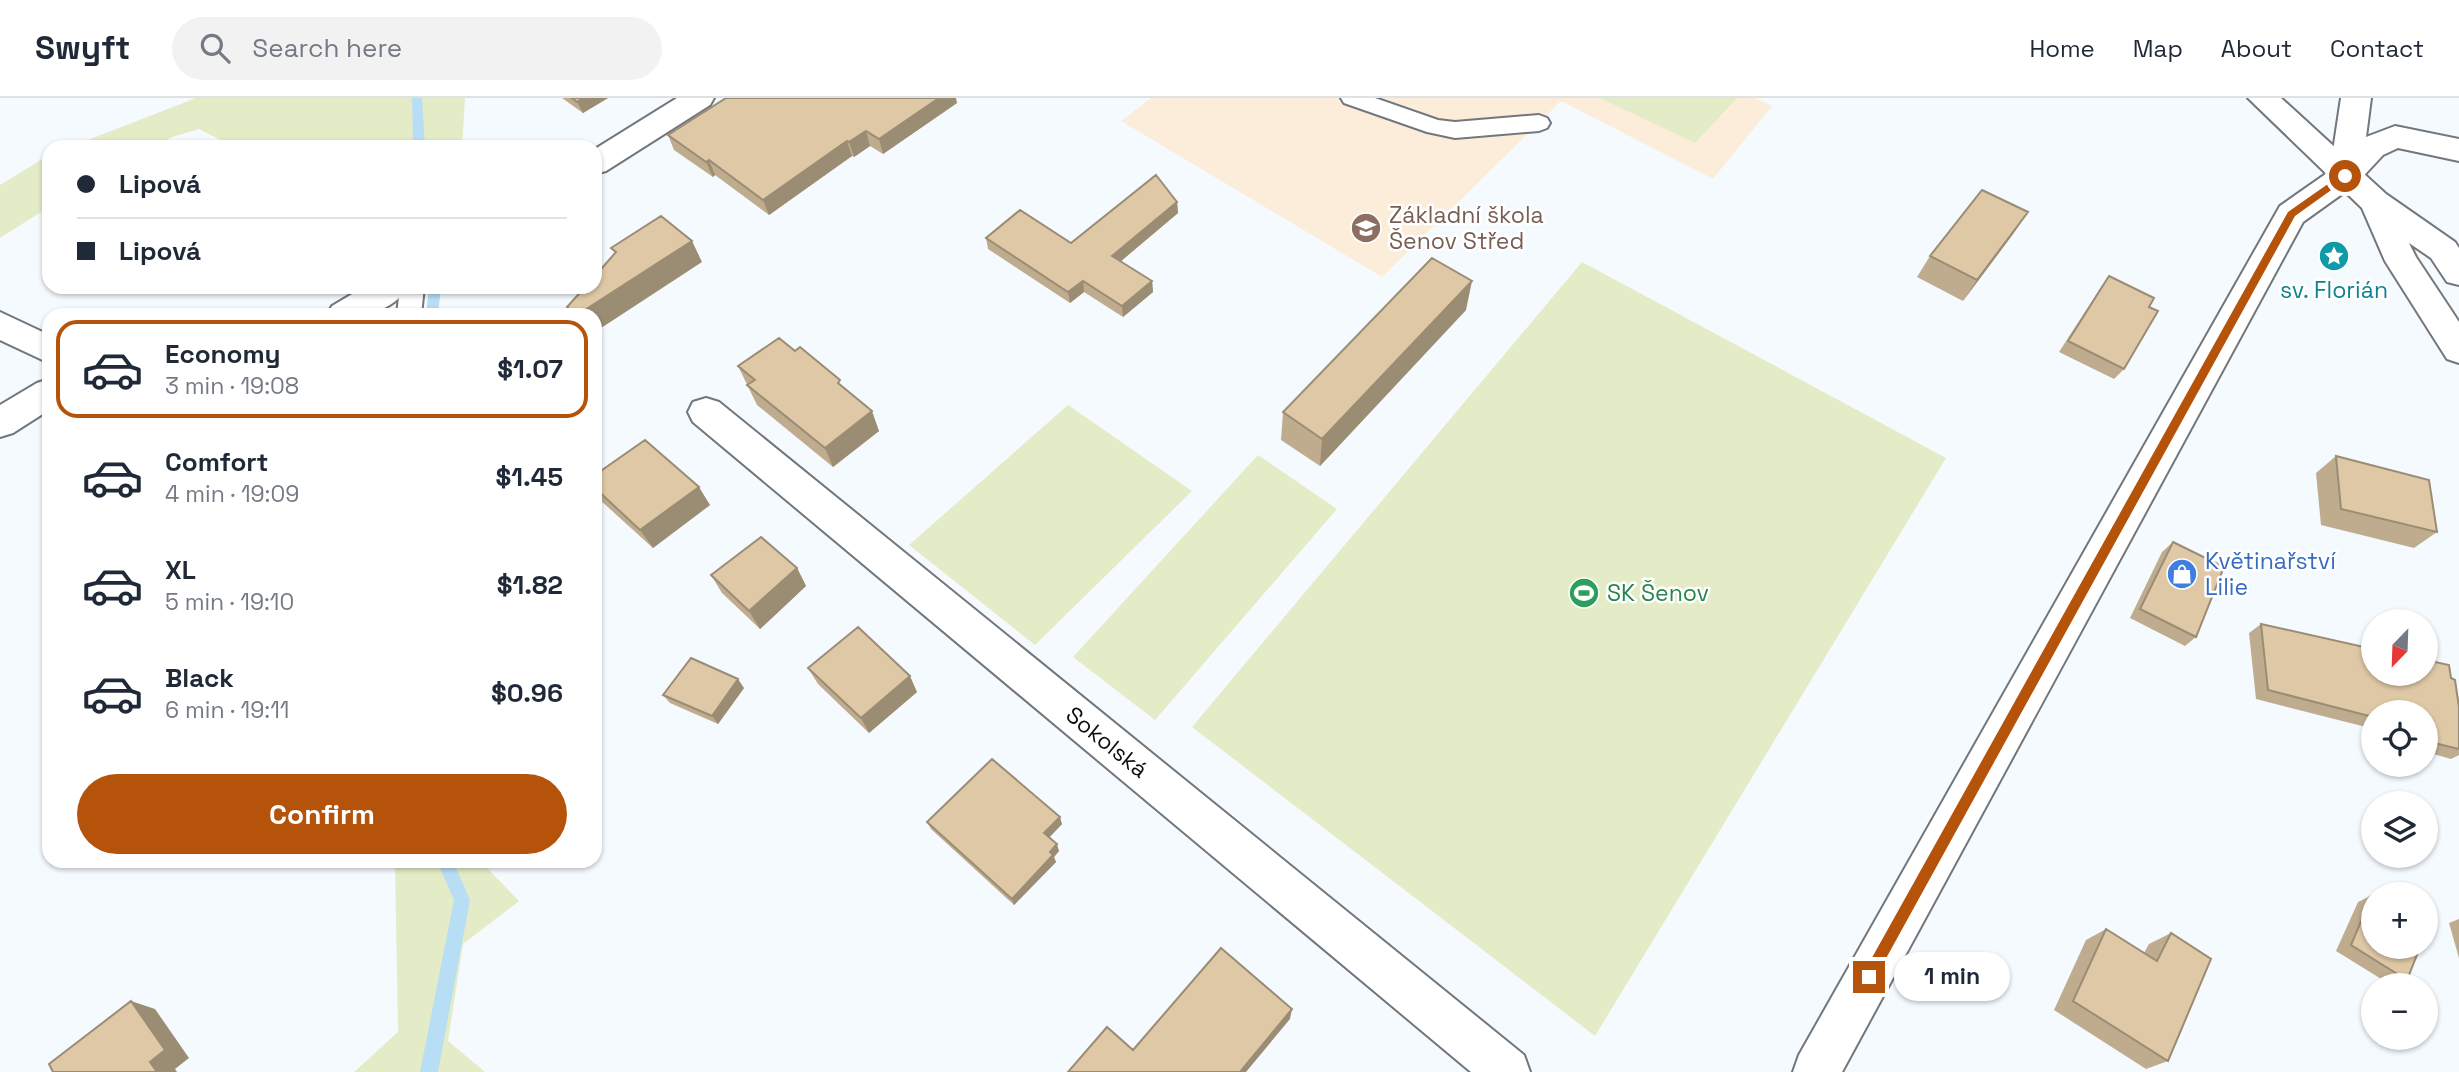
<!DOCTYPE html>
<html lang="en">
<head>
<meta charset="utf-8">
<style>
	:root { --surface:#fff; --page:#f2f2f3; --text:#1f2937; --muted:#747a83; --line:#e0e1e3; --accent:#b45309 }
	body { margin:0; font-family:"Space Grotesk",sans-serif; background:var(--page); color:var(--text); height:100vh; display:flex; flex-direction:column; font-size:26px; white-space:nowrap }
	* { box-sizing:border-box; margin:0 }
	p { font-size:23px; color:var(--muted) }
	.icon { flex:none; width:38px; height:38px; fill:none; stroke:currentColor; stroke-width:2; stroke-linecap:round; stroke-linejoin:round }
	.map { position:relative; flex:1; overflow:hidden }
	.panel { position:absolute; left:42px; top:210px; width:560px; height:560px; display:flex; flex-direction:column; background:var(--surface); border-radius:21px; box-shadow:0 2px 5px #0004 }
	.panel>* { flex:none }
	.banner { position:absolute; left:42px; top:42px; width:560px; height:154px; border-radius:21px; box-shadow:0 2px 5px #0004; display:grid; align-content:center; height:154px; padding:0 35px; background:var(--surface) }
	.needle { width:46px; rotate:203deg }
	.tools { position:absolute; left:2361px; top:511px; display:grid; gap:14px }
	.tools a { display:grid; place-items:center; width:77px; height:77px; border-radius:50%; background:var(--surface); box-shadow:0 2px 5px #0004; font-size:35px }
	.end { position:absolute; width:32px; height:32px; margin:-16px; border:9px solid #b45309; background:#fff; box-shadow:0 0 0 4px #fff }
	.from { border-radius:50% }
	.bubble { position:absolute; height:49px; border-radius:24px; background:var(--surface); box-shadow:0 2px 5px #0004; font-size:23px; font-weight:700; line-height:49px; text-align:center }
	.banner b { display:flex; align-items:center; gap:24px; height:66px; font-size:26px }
	.banner b+b { border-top:2px solid var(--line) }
	.banner i { width:18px; height:18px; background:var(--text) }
	ul { padding:12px 0 0; list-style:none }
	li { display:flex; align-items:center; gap:21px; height:98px; margin:0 14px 10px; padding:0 21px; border:4px solid transparent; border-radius:21px }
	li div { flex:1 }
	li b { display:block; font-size:26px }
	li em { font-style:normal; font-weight:700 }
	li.on { border-color:var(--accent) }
	li>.icon { width:63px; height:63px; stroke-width:1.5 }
	.action { display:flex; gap:14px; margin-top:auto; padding:14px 35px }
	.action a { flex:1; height:80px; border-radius:42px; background:var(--accent); color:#fff; font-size:28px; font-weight:700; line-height:80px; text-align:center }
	header { display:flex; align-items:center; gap:42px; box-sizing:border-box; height:98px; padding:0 35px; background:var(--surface); border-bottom:2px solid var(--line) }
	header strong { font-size:33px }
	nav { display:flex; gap:38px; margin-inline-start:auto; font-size:24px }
	.search { width:490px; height:63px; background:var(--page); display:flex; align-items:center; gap:18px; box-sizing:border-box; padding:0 24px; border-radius:38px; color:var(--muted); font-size:26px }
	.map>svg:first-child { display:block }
	.education { fill:#fcedda }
	.green { fill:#e3ecc6 }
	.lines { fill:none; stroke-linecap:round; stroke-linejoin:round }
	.stream { fill:#b8def5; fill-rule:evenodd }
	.service-casing { stroke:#71777c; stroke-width:4 }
	.minor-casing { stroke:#71777c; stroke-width:4 }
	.secondary-casing { stroke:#71777c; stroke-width:4 }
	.service { fill:#fff; fill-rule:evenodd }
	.minor { fill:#fff; fill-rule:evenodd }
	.secondary { fill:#fff; fill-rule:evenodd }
	.wall { fill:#bfac8f }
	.shaded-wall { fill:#9b8c74 }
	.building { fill:#dec8a6; stroke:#9b8c74; stroke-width:2 }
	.route { fill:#b45309 }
	.labels { text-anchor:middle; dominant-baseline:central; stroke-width:5; stroke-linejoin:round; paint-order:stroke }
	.education-label { font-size:23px; fill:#785e54; stroke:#fff; text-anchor:start }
	.culture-label { font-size:23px; fill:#0d838f; stroke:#fff }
	.shop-label { font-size:23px; fill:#366cbe; stroke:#fff; text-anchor:start }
	.leisure-label { font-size:23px; fill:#27864d; stroke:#fff; text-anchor:start }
	.street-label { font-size:23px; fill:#0b0d0f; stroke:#fff }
</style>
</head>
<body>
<header>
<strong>Swyft</strong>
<div class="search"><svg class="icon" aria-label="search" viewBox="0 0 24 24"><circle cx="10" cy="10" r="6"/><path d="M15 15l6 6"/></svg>Search here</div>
<nav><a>Home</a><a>Map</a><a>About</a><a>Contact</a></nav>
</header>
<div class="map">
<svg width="2459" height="974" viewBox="0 0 2459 974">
	<rect width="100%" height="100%" fill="#f5faff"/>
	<path class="education" d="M1151,0H1756L1772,8L1713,81L1561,3L1382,179L1121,23Z"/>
	<path class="green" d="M196,0H465L462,49H234L199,31L172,39L153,49H70Z
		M1600,0H1737L1695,45Z
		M49,57V109L0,140V87Z
		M1582,164L1946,360L1595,938L1192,629Z
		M1068,307L1192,393L1035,547L909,447Z
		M1258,357L1337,411L1155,622L1073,559Z
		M395,763H480L519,803L463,846L448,943L485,974H354L398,934Z"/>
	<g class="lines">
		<path class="stream" d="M412,0H422L425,49H413Z
			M429,189H441L438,217H426Z
			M437,763H453L470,802L438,974H420L454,802Z"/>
		<g class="service-casing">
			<path id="service" d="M1341,0H1375L1438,22L1455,24L1539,17L1547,20L1550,25L1547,30L1539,33L1455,40L1427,34L1344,5Z
				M400,189H424L421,217H397Z"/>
		</g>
		<g class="minor-casing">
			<path id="minor" d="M677,0H714L710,7L606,73L595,76V51Z
				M2341,0H2371L2366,39L2395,28L2459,41V63L2398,50L2383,57L2356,86L2303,124L1842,974H1793L1799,957L2280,108L2330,73Z
				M364,189H407C390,219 356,217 327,217L332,208Z
				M0,214L49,237V265L0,242Z
				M49,281V312L13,335L0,339V307L37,285Z
				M706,300L719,304L1524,957L1530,974H1471L693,324L688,314L693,304Z"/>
		</g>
		<g class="secondary-casing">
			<path id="secondary" d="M2248,0H2281L2386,96L2455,144L2459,150V187L2447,184L2431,160L2409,145L2416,159L2459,224V265L2447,261L2385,163L2362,110Z"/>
		</g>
		<use href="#service" class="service"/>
		<use href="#minor" class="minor"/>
		<use href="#secondary" class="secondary"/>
	</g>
	<path class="wall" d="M562,0H608L583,15Z
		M957,5L883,56L870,48L854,59L852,58L769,117L715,77L713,79L674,52L668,37Z
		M1177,104L1178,115L1121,163L1152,183L1153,194L1123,219L1084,194L1070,205L988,151L986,140L1071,145Z
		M2028,114L2013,136L1963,203L1917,179L1930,158Z
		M2109,178L2149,209L2124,271L2114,281L2059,254L2101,189Z
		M1466,212L1320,368L1281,342L1283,314Z
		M738,268L843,289L879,333L833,369L757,307Z
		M2336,358L2437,434L2414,450L2321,427L2316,375Z
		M595,377L710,407L653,450L600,402L595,394Z
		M2173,444L2196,539L2185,548L2130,520L2162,454Z
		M797,470L806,488L760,531L722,495L711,477Z
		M2261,526L2451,580L2459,609V657L2451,661L2426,654V614H2373V641L2368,639L2366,629L2256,601L2249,535Z
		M808,570L917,594L869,635L818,586Z
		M744,590L718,626L670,605L663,597Z
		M927,724L1062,726L1049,739L1059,753L1054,759L1056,764L1014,807L931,731Z
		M2372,797L2407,882L2391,887L2336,853L2358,804Z
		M2459,821V860L2449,825Z
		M2106,831L2144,855L2149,846L2171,835L2168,963L2146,971L2054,912L2086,842Z"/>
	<path class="shaded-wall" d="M583,0H608L583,15L577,4Z
		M939,0H956L957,5L883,56L879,41Z
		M866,33L870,48L854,59L849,44Z
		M847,43L852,58L769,117L763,102Z
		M709,62L715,77L713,79L706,64Z
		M1177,104L1178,115L1114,169L1112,158Z
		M2028,114L2013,136L1963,203L1977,182Z
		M692,143L702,164L595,234V217H577Z
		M1083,183L1084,194L1070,205L1068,194Z
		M1152,183L1153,194L1123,219L1122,208Z
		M1472,183L1466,212L1320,368L1322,341Z
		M872,313L879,333L833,369L825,350Z
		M699,389L710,407L653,450L640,432Z
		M797,470L806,488L760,531L749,513Z
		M910,578L917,594L869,635L861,620Z
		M738,581L744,590L718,626L712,618Z
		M1060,719L1062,726L1047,742L1044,735Z
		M1057,746L1059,753L1054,759L1056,764L1014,807L1012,801Z
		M131,903L155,911L189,960L175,971L177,974H157L150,964Z
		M1292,911L1290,921L1246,974H1240Z"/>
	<path class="building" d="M572,0H583L577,4Z
		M726,0H939L879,41L866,33L849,44L847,43L763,102L709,62L706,64L668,37Z
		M1156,77L1177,104L1112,158L1152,183L1122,208L1083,183L1068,194L986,140L1020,112L1071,145Z
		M1982,92L2028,114L1977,182L1930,158Z
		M661,118L692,143L577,217H575L567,209L585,189H595V178L616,154L611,150Z
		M1432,160L1472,183L1322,341L1283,314Z
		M2109,178L2154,200L2149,209L2158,213L2124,271L2068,243Z
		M779,240L795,253L800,249L840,282L838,285L872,313L825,350L747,287L755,282L738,268Z
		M645,342L699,389L640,432L595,390V377Z
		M2336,358L2429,382L2437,434L2341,411Z
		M761,439L797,470L749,513L711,477Z
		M2173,444L2224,469L2196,539L2140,511Z
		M2261,526L2373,551V576H2426V562L2449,567L2451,580L2455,582L2459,609V651L2426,643V614H2373V619L2268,592Z
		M858,529L910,578L861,620L808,570Z
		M691,560L738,581L712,618L663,597Z
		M992,661L1060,719L1044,735L1057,746L1050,754L1053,757L1012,801L927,724Z
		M2372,797L2373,849H2420L2407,882L2351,847Z
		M2106,831L2157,863L2171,835L2211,861L2168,963L2073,903Z
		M1221,850L1292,911L1240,974H1068L1107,929L1133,952Z
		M131,903L165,952L150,964L157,974H53L49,966Z"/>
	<path class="route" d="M2345,74L2350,78L2348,80L2295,118L1873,884H1864V874L2288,114Z"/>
	<defs>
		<g id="school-disc" transform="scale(1.575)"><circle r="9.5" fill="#8d6e63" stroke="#fff"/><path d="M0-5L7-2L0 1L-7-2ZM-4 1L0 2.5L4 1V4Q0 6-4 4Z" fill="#fff"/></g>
		<g id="sight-disc" transform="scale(1.575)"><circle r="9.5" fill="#0f9aa8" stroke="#fff"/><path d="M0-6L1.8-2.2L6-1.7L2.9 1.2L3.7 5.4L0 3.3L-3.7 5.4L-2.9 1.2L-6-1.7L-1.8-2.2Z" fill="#fff"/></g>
		<g id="shop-disc" transform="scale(1.575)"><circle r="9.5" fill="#3f7fe0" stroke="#fff"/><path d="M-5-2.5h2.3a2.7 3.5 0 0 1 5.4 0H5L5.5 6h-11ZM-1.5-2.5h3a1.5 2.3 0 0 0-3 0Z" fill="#fff"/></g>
		<g id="stadium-disc" transform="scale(1.575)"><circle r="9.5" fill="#2e9e5b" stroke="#fff"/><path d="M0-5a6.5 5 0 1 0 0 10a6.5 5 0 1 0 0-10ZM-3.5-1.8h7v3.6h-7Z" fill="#fff"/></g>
	</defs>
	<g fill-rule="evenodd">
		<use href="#school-disc" x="1366" y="130"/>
		<use href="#sight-disc" x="2334" y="158"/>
		<use href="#shop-disc" x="2182" y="476"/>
		<use href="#stadium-disc" x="1584" y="495"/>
	</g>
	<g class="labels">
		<g class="education-label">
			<text x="1389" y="117">Základní škola<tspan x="1389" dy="26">Šenov Střed</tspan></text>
		</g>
		<g class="culture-label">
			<text x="2334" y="192">sv. Florián</text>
		</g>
		<g class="shop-label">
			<text x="2205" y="463">Květinařství<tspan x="2205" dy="26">Lilie</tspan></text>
		</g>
		<g class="leisure-label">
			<text x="1607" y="495">SK Šenov</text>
		</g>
		<g class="street-label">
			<text transform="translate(1107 644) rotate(39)">Sokolská</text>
		</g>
	</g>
</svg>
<div class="tools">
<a><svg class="needle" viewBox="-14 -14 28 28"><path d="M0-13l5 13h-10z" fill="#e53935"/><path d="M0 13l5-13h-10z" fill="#747a83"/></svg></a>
<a><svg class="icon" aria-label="locate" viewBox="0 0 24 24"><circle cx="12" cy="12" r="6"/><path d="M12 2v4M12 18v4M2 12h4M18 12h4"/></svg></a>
<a><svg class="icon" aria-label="layers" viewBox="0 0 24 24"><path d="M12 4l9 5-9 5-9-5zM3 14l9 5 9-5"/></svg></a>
<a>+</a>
<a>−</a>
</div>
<i class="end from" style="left:2345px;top:78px"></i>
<i class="end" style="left:1869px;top:879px"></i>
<div class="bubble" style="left:1894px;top:854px;width:116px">1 min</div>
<div class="banner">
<b><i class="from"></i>Lipová</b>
<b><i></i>Lipová</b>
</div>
<section class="panel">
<ul>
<li class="on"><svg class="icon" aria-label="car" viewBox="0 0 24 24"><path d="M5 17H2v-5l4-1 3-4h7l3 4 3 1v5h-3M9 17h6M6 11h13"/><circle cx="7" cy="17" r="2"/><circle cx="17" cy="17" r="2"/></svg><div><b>Economy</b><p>3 min · 19:08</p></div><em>$1.07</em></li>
<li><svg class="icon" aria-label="car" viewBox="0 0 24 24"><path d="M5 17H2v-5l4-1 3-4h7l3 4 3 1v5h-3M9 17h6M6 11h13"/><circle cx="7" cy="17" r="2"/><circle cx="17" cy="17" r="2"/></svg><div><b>Comfort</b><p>4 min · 19:09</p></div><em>$1.45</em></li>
<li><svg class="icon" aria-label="car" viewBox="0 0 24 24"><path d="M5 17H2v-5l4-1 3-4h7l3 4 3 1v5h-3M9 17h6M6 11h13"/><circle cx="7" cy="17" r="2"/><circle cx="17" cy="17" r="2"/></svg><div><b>XL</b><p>5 min · 19:10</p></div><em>$1.82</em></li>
<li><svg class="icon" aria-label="car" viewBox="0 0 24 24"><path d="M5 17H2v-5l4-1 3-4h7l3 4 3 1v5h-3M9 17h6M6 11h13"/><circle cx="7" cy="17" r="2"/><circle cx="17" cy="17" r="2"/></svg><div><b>Black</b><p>6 min · 19:11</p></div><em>$0.96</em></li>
</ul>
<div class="action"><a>Confirm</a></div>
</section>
</div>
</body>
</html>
